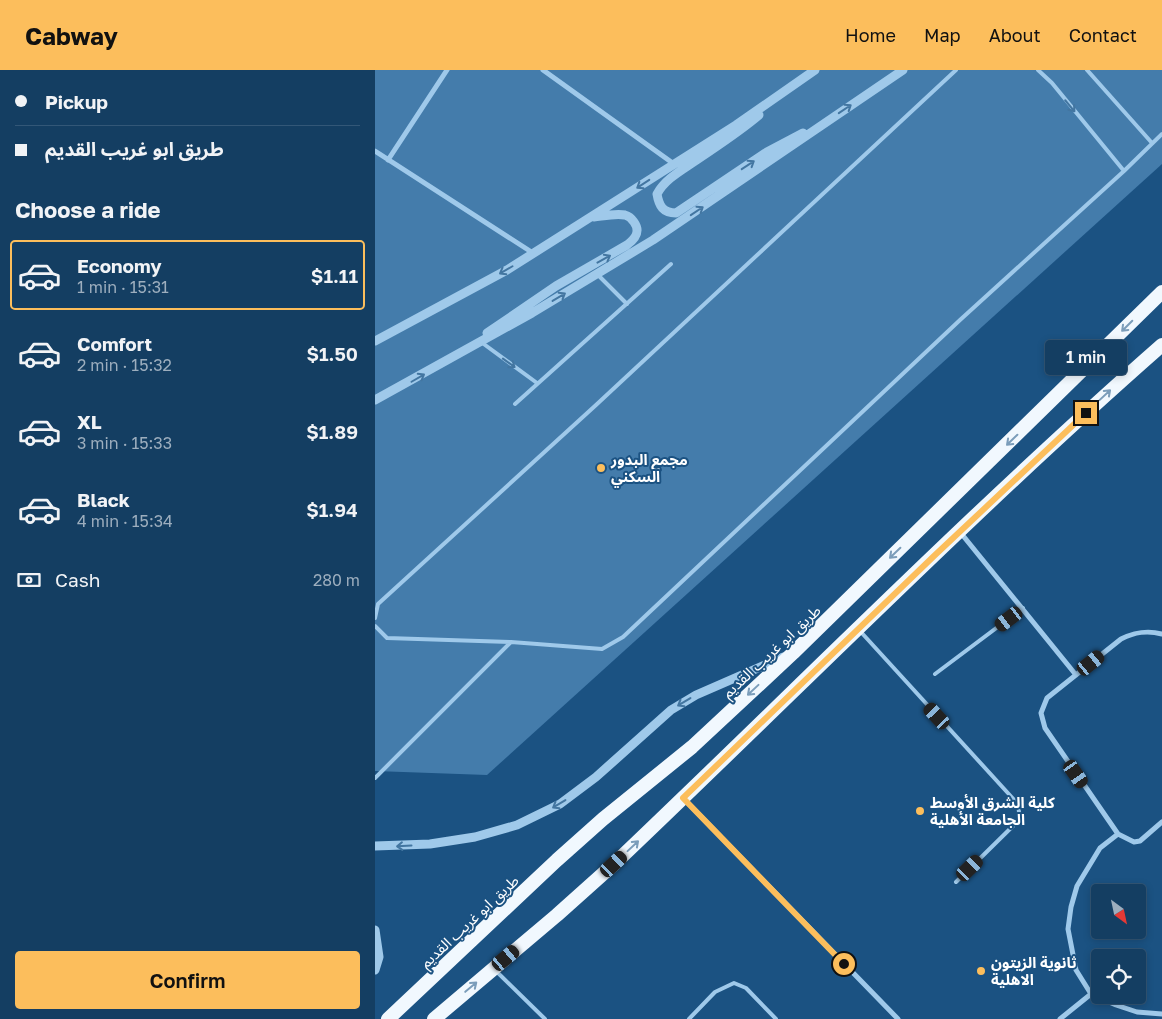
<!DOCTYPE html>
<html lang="en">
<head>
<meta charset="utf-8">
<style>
	:root { --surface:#143e62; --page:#21496b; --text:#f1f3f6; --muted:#9daebe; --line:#335777; --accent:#fcbe5c }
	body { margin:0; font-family:"Golos Text","Noto Sans Arabic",sans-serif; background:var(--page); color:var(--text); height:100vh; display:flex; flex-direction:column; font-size:19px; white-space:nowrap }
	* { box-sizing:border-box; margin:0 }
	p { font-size:16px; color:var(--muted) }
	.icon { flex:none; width:28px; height:28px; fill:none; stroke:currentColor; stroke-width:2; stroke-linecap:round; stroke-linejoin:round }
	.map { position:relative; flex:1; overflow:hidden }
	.details { display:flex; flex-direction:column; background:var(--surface); width:375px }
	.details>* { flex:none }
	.top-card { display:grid; align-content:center; height:110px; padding:0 15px; background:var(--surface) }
	.needle { width:32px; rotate:147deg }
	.fabs { position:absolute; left:716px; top:814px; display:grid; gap:10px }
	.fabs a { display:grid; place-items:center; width:55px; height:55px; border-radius:5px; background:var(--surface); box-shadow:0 2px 8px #0003,0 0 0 1px var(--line); font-size:25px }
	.end { position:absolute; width:22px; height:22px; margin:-11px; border:6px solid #fcbe5c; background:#111; box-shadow:0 0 0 2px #111 }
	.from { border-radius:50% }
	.bubble { position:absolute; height:35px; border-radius:5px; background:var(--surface); box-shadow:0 2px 8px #0003,0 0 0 1px var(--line); font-size:16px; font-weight:600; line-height:35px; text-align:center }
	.car { position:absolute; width:15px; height:30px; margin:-15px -8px; border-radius:6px; box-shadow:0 0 4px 1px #0007; background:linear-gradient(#222 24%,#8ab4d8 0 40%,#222 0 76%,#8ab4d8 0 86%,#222 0) }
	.top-card b { display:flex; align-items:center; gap:18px; height:48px; font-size:19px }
	.top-card b+b { border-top:1px solid var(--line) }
	.top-card i { width:12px; height:12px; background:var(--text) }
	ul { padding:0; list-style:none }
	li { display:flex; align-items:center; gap:15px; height:70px; margin:0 10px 8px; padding:0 5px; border:2px solid transparent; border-radius:5px }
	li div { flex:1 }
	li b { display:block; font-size:19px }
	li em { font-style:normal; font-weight:600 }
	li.current { border-color:var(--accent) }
	li>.icon { width:45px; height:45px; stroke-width:1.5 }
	h2 { padding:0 15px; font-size:22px; line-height:60px }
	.pay { display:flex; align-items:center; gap:12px; height:55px; padding:0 15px; font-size:19px }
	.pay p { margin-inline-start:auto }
	.action { display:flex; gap:10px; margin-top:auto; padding:10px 15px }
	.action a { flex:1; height:58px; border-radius:5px; background:var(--accent); color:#111; font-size:20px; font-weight:600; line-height:58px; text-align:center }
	header { display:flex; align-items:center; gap:30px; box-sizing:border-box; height:70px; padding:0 25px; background:var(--accent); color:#111 }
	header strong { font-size:24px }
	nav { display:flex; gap:28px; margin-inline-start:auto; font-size:18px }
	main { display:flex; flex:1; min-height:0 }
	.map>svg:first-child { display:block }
	.building { fill:#447cab }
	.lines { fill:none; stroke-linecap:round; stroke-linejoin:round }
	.service { stroke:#9fc9ea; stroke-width:4 }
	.minor { stroke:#9fc9ea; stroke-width:5 }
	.tertiary { stroke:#9fc9ea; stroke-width:9 }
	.trunk { stroke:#f1f8fe; stroke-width:14 }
	.oneway { stroke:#4376a1 }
	.oneway2 { stroke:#7b9dba }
	.route { stroke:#fcbe5c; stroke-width:6 }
	.poi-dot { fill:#fcbe5c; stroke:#1b5282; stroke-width:2 }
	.labels { text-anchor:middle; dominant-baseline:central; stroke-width:4; stroke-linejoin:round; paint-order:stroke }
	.poi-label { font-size:15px; font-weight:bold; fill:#fff; stroke:#1b5282; text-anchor:start }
	.street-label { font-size:15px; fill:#fff; stroke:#1b5282 }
</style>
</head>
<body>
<header>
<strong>Cabway</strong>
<nav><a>Home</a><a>Map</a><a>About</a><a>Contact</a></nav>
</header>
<main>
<section class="details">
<div class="top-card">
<b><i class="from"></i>Pickup</b>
<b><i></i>طريق ابو غريب القديم</b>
</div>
<h2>Choose a ride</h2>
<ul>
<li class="current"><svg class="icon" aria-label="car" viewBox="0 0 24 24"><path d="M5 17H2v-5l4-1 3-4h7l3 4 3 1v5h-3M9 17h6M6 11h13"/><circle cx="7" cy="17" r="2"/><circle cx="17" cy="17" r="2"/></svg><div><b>Economy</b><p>1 min · 15:31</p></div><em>$1.11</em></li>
<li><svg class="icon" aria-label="car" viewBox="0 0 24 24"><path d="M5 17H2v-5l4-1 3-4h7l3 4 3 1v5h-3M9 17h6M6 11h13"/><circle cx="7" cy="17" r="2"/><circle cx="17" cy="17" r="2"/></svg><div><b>Comfort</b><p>2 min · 15:32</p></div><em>$1.50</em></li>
<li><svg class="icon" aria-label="car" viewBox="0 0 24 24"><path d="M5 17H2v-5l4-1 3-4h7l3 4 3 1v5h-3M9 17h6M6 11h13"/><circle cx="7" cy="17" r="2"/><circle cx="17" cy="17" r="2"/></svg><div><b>XL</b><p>3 min · 15:33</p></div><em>$1.89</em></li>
<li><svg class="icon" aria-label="car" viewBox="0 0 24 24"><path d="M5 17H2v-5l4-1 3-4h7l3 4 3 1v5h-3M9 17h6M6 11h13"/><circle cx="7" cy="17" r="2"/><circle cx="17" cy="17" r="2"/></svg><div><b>Black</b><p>4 min · 15:34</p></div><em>$1.94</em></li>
</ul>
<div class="pay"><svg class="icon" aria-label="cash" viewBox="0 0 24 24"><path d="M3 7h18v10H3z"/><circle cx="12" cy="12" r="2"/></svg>Cash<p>280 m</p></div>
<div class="action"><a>Confirm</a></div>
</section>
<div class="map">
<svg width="787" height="949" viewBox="0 0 787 949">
	<rect width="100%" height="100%" fill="#1b5282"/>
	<path class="building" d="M0,0H787V94L112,705L0,701Z"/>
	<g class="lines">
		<path class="service" d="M663,0L677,13L749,101
			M712,0L777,73
			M222,204L252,234
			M106,272L162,313
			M140,334L296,194
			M0,548L3,534L221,335L581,0
			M0,556L12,568L136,572L227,579L248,567L585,250L749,101L787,64
			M485,561L642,733C645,740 645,746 641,753L581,812
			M560,604L648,538
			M0,708L136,572
			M120,900L170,949
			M314,949L340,922L359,913L371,918L401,949"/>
		<path class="minor" d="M168,0L299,94
			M0,81L158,183
			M13,90L72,0
			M585,462L701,605
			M787,564C772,560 760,562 746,569L672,628L666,643L670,658L743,764L759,772L765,771L787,752
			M309,729L523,949
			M743,764L725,778L702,816L696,837L693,859L701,900L716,924L741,935L762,942L787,944
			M685,949L716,924"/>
		<path class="tertiary" d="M384,45C364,62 342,76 320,91C307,100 290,109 282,124C284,136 288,143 301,143L392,82L428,63
			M112,263L181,216L252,175C260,169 266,162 259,152C257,149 254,146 250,145C241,143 228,146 219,147
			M0,271L132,200L361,55L440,0
			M0,330L157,243L278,170L528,0
			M0,776L55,774L100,767L142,755L185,734L221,707L296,640L321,625L408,587
			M0,860L4,887L0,900"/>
		<path class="trunk" d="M13,949L182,790L228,749L317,677L418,583L787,222
			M59,949L182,845L239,794C421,621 598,441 787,275"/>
	</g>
	<defs><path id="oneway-shaft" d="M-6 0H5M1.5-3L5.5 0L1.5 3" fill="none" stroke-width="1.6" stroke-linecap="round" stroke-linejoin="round" transform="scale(1.25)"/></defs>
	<g class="oneway">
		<use href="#oneway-shaft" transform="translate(695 36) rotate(50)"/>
		<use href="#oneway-shaft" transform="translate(470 39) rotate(-34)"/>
		<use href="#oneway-shaft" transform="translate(373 95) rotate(-33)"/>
		<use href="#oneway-shaft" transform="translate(268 114) rotate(147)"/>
		<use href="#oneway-shaft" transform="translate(322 141) rotate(-34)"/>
		<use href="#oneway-shaft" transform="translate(229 189) rotate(-29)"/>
		<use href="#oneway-shaft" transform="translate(131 200) rotate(150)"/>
		<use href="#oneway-shaft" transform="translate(184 227) rotate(-31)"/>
		<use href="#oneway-shaft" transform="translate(134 293) rotate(36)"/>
		<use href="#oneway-shaft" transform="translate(43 308) rotate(-30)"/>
		<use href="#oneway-shaft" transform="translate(309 632) rotate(149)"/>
		<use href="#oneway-shaft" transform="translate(184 734) rotate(149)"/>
		<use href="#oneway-shaft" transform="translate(29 776) rotate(177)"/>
	</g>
	<g class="oneway2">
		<use href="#oneway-shaft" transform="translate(752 256) rotate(135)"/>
		<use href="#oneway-shaft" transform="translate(730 325) rotate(-43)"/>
		<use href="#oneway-shaft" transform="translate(637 370) rotate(136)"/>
		<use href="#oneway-shaft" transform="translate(520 483) rotate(136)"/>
		<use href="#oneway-shaft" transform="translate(378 620) rotate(137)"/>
		<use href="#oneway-shaft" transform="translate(258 776) rotate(-43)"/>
		<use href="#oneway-shaft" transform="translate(96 917) rotate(-40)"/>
	</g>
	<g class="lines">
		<path class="route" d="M469,894L308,728L559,486L711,343"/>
	</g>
	<g class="poi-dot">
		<circle cx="226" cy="398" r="5"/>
		<circle cx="545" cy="741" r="5"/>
		<circle cx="606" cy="901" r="5"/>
	</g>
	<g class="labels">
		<g class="poi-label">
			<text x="236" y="389">مجمع البدور<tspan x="236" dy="17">السكني</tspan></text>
			<text x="555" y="732">كلية الشرق الأوسط<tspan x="555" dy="17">الجامعة الأهلية</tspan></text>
			<text x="616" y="892">ثانوية الزيتون<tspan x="616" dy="17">الاهلية</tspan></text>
		</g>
		<g class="street-label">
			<text transform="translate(396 581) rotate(-43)">طريق ابو غريب القديم</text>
			<text transform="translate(94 851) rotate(-43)">طريق ابو غريب القديم</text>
		</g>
	</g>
</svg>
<div class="fabs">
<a><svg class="needle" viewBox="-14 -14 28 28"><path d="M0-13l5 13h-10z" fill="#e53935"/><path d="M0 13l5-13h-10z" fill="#9daebe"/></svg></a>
<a><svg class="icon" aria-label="locate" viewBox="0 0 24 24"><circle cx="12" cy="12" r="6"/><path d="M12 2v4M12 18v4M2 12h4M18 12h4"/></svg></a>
</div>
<i class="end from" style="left:469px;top:894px"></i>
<i class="end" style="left:711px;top:343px"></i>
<div class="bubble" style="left:670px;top:270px;width:82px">1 min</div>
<i class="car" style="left:634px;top:549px;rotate:233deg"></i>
<i class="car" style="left:716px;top:593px;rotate:51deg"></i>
<i class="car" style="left:562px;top:646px;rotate:317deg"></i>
<i class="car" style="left:701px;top:704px;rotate:145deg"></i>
<i class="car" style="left:239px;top:794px;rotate:47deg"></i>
<i class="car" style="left:595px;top:798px;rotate:46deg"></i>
<i class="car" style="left:131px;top:888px;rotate:50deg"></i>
</div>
</main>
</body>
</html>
